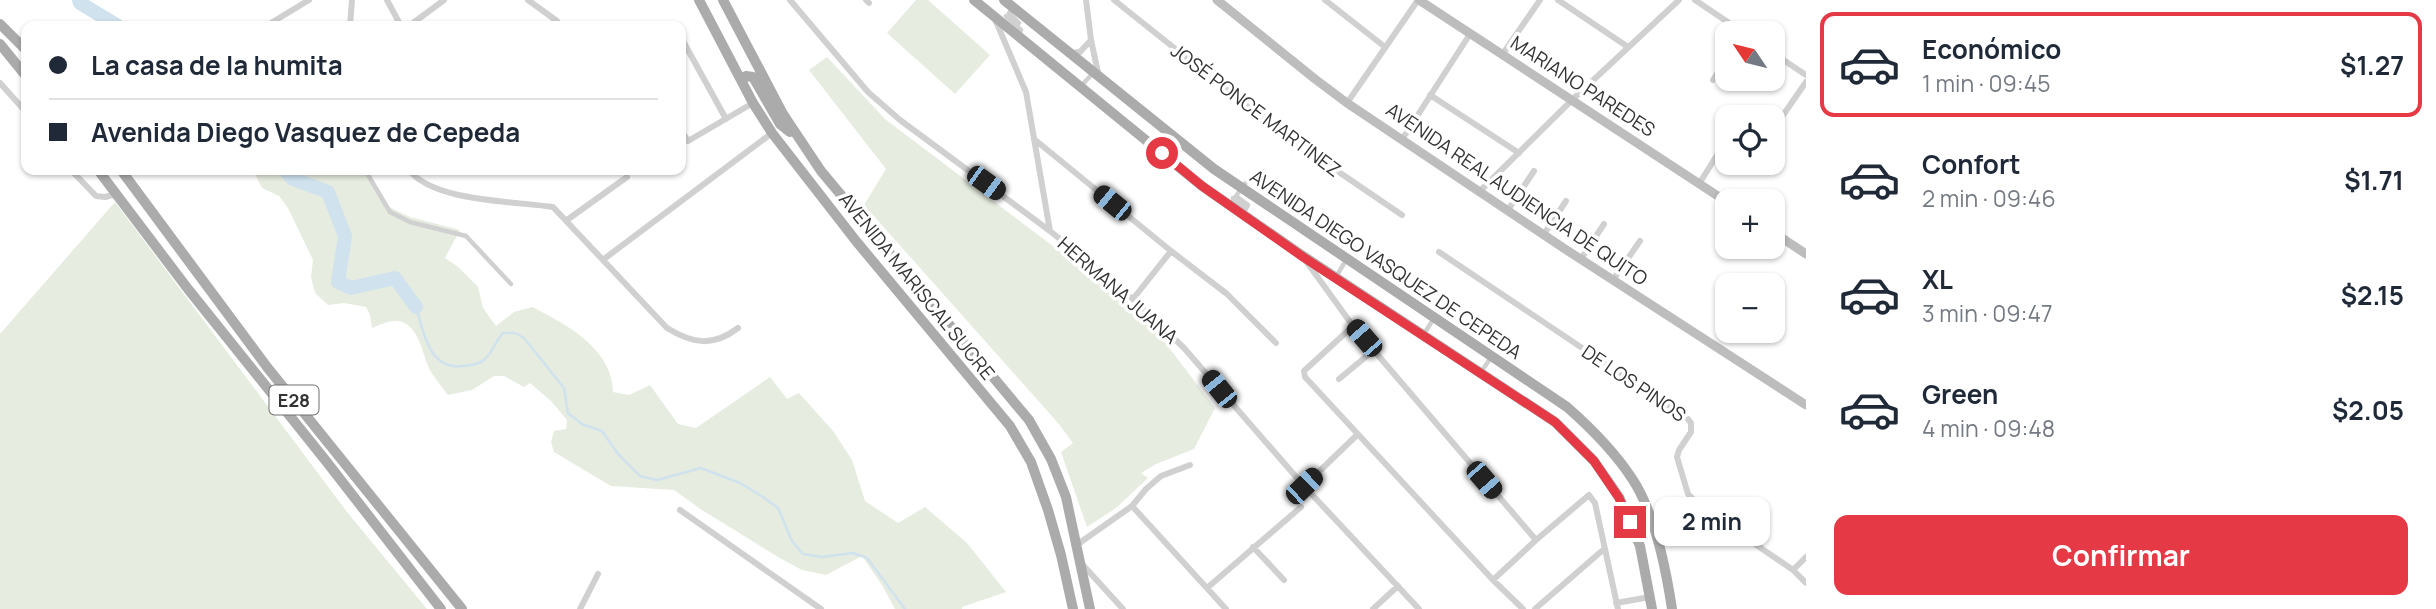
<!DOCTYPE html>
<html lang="es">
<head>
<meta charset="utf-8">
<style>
	:root { --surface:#fff; --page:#f6f6f7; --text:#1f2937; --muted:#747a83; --line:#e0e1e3; --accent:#e63946 }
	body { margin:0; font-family:Manrope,sans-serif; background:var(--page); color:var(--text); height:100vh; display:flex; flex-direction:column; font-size:26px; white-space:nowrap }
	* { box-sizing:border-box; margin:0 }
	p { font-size:23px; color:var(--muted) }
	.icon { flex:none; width:38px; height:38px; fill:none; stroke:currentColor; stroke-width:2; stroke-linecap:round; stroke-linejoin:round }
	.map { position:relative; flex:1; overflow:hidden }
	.panel { display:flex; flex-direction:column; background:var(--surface); width:630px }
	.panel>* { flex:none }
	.banner { position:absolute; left:21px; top:21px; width:665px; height:154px; border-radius:14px; box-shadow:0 2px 5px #0004; display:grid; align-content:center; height:154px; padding:0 28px; background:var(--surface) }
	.needle { width:46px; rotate:305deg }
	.fabs { position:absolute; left:1715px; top:21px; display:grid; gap:14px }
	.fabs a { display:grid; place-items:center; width:70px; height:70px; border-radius:14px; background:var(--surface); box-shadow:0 2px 5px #0004; font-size:35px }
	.end { position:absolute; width:32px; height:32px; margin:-16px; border:9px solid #e63946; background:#fff; box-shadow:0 0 0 4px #fff }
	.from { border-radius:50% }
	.bubble { position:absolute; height:49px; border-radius:14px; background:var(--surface); box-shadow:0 2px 5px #0004; font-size:23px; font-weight:700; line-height:49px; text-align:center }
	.car { position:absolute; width:21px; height:42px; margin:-21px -10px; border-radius:9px; box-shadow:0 0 5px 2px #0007; background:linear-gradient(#222 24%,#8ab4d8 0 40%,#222 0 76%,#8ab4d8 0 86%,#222 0) }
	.banner b { display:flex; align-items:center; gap:24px; height:66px; font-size:26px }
	.banner b+b { border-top:2px solid var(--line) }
	.banner i { width:18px; height:18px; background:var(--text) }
	ul { padding:12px 0 0; list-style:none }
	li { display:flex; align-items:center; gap:21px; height:105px; margin:0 14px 10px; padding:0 14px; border:4px solid transparent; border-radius:14px }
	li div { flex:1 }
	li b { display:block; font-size:26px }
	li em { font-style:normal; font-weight:700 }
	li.selected { border-color:var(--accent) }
	li>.icon { width:63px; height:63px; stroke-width:1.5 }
	.button { display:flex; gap:14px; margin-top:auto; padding:14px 28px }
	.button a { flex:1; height:80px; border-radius:14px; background:var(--accent); color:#fff; font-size:28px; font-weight:700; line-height:80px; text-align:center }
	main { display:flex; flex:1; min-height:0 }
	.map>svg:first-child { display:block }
	.green { fill:#e6ecdf }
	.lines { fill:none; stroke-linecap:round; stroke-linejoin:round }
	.stream { stroke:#cfe2ee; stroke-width:2.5 }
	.river { stroke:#cfe2ee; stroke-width:14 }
	.pedestrian { stroke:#d0d0d0; stroke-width:4.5 }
	.minor { stroke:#d0d0d0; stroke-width:6 }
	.secondary { stroke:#bdbdbd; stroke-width:9 }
	.primary { stroke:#ababab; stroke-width:10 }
	.route { stroke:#e63946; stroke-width:9 }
	.labels { text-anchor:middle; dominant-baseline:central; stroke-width:7; stroke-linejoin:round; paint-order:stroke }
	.shield { fill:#fff; stroke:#707070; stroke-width:2 }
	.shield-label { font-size:18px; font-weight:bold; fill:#333 }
	.street-label { font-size:19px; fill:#333; stroke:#fff }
</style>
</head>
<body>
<main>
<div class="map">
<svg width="1806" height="609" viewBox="0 0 1806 609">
	<rect width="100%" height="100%" fill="#fff"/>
	<path class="green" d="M916,0H928L990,55L955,94L887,33Z
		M827,57L885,119L1144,315L1215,408L1194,449L1156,464L1141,473L1148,478L1116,508L1087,527L1061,452L1073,443L1058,423L864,205L886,169L809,70Z
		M253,170H362L385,205L410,217L460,230L445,258L458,267L478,287L483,308L496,326L514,312L532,307C566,324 613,349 613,392L629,395L650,385L678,424L696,428L770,377L787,399L799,393L833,431L852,460L865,501L898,523L925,507L967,543L1006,592L962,607V609H895L882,585L862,556L826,575L802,570L778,557L702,510L674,490L611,486L554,452L551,442L554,431L566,429L567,420L551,401L530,383L524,387L504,376H494L472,390L448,395C442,387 436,380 431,372C422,356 420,325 399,321C390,320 380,325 372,328L370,315L366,307L344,303L328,305L315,293L311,277L313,260L288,208L279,196L262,188Z
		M115,202L347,512L427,609H0V334Z"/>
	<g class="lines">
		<path class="stream" d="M416,307C423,331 429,371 463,366C470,365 478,365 484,360C493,352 495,342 503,333H515L524,338L564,388L568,413L582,424L602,431L618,454L640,476L657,480L701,468L740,483L763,497L778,508L792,541L803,554L822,557L853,553L867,558L905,609"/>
		<path class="river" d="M79,0L80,3L118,26
			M285,170L293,179L328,192L345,236L338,282L351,288L395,278L416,307"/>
		<path class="pedestrian" d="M1013,8L1009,13L1019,23L1018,24L1006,16L1021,30L1018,34
			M1081,86L1094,72
			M365,170L390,212L410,222L466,236L511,284
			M1242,209L1244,211L1246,209L1233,200V198L1247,207L1248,205L1236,196L1247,181
			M1336,277L1346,260
			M1424,334L1434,318
			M1481,372L1492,356"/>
		<path class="minor" d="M387,0L401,26
			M528,0L557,21L560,26
			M790,0L868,92L900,120L1050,231L1133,299L1184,348L1304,486L1419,609
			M866,0L869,3
			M1086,0L1091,40L1099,77
			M1114,0L1277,130L1402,215
			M1325,0L1385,47
			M1558,0L1628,47
			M1695,0L1744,33
			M995,19L1026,92L1050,231
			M266,26L309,0
			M350,26L352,0
			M409,26L444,0
			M683,41L726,119
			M1071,53L1080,52L1091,40
			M1773,53L1806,75
			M1502,55L1540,0
			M1713,80L1727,58
			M0,83L26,112
			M1430,95L1519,153
			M1347,103L1418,0
			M1777,124L1806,82
			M681,130L688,141L753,103
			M1403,138L1470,34
			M1034,139L1171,251L1227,294L1276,343
			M71,170L96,196L105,197L116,194
			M409,170C434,202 514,201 553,207L667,328C693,344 713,347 738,328
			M1699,184L1727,139
			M1480,191L1572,100L1679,0
			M1508,210L1534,171
			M567,220L627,177
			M1544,234L1566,201
			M1439,252L1688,419L1691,423V432L1679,450L1677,457L1688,494L1701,507L1793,570L1806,583
			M604,259L772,133
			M1581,259L1604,224
			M1306,261L1353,326L1536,540
			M1613,280L1640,241
			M1133,299L1171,251
			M1353,326L1304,371L1305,377L1493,580L1523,609
			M1339,379L1374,350
			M1304,486L1357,435
			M1132,506L1226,609
			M680,510L821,609
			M1078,544L1132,506L1146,489L1161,476L1190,465
			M1253,547L1284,580
			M1082,564L1123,609
			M1793,570L1806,557
			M1493,580L1536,540L1589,495L1595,503L1618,609
			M1207,588L1301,507
			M1616,603L1650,597
			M580,609L598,574
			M1373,609L1398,586
			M1535,609L1604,549"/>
		<path class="secondary" d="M1217,0L1315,79L1347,103L1565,249L1806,405
			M1419,0L1727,202
			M1773,232L1806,254"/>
		<path class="primary" d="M699,0L753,103L772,133L856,241L1010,426L1031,462L1048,510L1061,555L1073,609
			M723,0L783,114L821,171L1029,420L1051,459L1066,497L1090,609
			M974,0L1202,186L1303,256L1555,422L1594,461L1619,497L1640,546L1652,609
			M1004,0L1214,169L1567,407C1592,429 1615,452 1633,480C1655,514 1666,569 1672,609
			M0,24L26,50
			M0,44L26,76
			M742,81L746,76L753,77L780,124L790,132
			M98,170L188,289L326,461L441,609
			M121,170L267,367L462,609"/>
	</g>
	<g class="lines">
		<path class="route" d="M1162,153L1202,186L1303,257L1555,422L1594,461L1619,498L1630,522"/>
	</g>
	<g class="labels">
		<rect class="shield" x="269.5" y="385.5" width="49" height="29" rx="5"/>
		<g class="shield-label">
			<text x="294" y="400">E28</text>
		</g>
		<g class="street-label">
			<text transform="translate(1583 86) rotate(33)">MARIANO PAREDES</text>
			<text transform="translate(1256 110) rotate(37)">JOSÉ PONCE MARTINEZ</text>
			<text transform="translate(1517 194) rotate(34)">AVENIDA REAL AUDIENCIA DE QUITO</text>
			<text transform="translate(1386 264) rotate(34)">AVENIDA DIEGO VASQUEZ DE CEPEDA</text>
			<text transform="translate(917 286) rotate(51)">AVENIDA MARISCAL SUCRE</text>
			<text transform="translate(1118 290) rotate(41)">HERMANA JUANA</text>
			<text transform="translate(1634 383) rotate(34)">DE LOS PINOS</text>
		</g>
	</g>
</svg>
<div class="fabs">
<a><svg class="needle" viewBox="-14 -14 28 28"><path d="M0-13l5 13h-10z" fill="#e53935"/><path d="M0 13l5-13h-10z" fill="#747a83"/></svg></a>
<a><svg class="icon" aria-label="locate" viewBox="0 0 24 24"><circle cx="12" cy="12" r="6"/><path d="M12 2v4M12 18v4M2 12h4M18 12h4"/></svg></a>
<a>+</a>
<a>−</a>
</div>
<i class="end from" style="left:1162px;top:153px"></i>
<i class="end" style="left:1630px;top:522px"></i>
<div class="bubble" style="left:1654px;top:497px;width:116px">2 min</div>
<i class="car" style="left:986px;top:183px;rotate:126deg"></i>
<i class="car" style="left:1112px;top:203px;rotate:309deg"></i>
<i class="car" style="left:1364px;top:338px;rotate:319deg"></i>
<i class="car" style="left:1219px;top:389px;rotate:321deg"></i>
<i class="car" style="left:1484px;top:480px;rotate:139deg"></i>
<i class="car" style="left:1304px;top:486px;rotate:46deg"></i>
<div class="banner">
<b><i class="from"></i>La casa de la humita</b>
<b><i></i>Avenida Diego Vasquez de Cepeda</b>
</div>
</div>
<section class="panel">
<ul>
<li class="selected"><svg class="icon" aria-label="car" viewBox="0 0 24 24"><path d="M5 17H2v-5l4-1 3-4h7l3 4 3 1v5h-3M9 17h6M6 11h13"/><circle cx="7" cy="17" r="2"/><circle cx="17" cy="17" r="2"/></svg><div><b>Económico</b><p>1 min · 09:45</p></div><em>$1.27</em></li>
<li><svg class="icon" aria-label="car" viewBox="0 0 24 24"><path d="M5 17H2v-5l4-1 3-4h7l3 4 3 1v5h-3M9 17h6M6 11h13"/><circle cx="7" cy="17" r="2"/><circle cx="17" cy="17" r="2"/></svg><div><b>Confort</b><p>2 min · 09:46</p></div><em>$1.71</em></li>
<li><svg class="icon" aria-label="car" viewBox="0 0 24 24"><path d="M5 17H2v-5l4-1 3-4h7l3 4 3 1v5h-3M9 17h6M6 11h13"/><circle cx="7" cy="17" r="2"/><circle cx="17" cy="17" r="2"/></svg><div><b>XL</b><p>3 min · 09:47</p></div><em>$2.15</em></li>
<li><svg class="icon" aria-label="car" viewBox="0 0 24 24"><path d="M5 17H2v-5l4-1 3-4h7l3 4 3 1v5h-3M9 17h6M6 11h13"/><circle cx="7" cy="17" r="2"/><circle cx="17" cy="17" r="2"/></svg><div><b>Green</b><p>4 min · 09:48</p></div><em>$2.05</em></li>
</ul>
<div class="button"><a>Confirmar</a></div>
</section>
</main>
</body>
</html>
